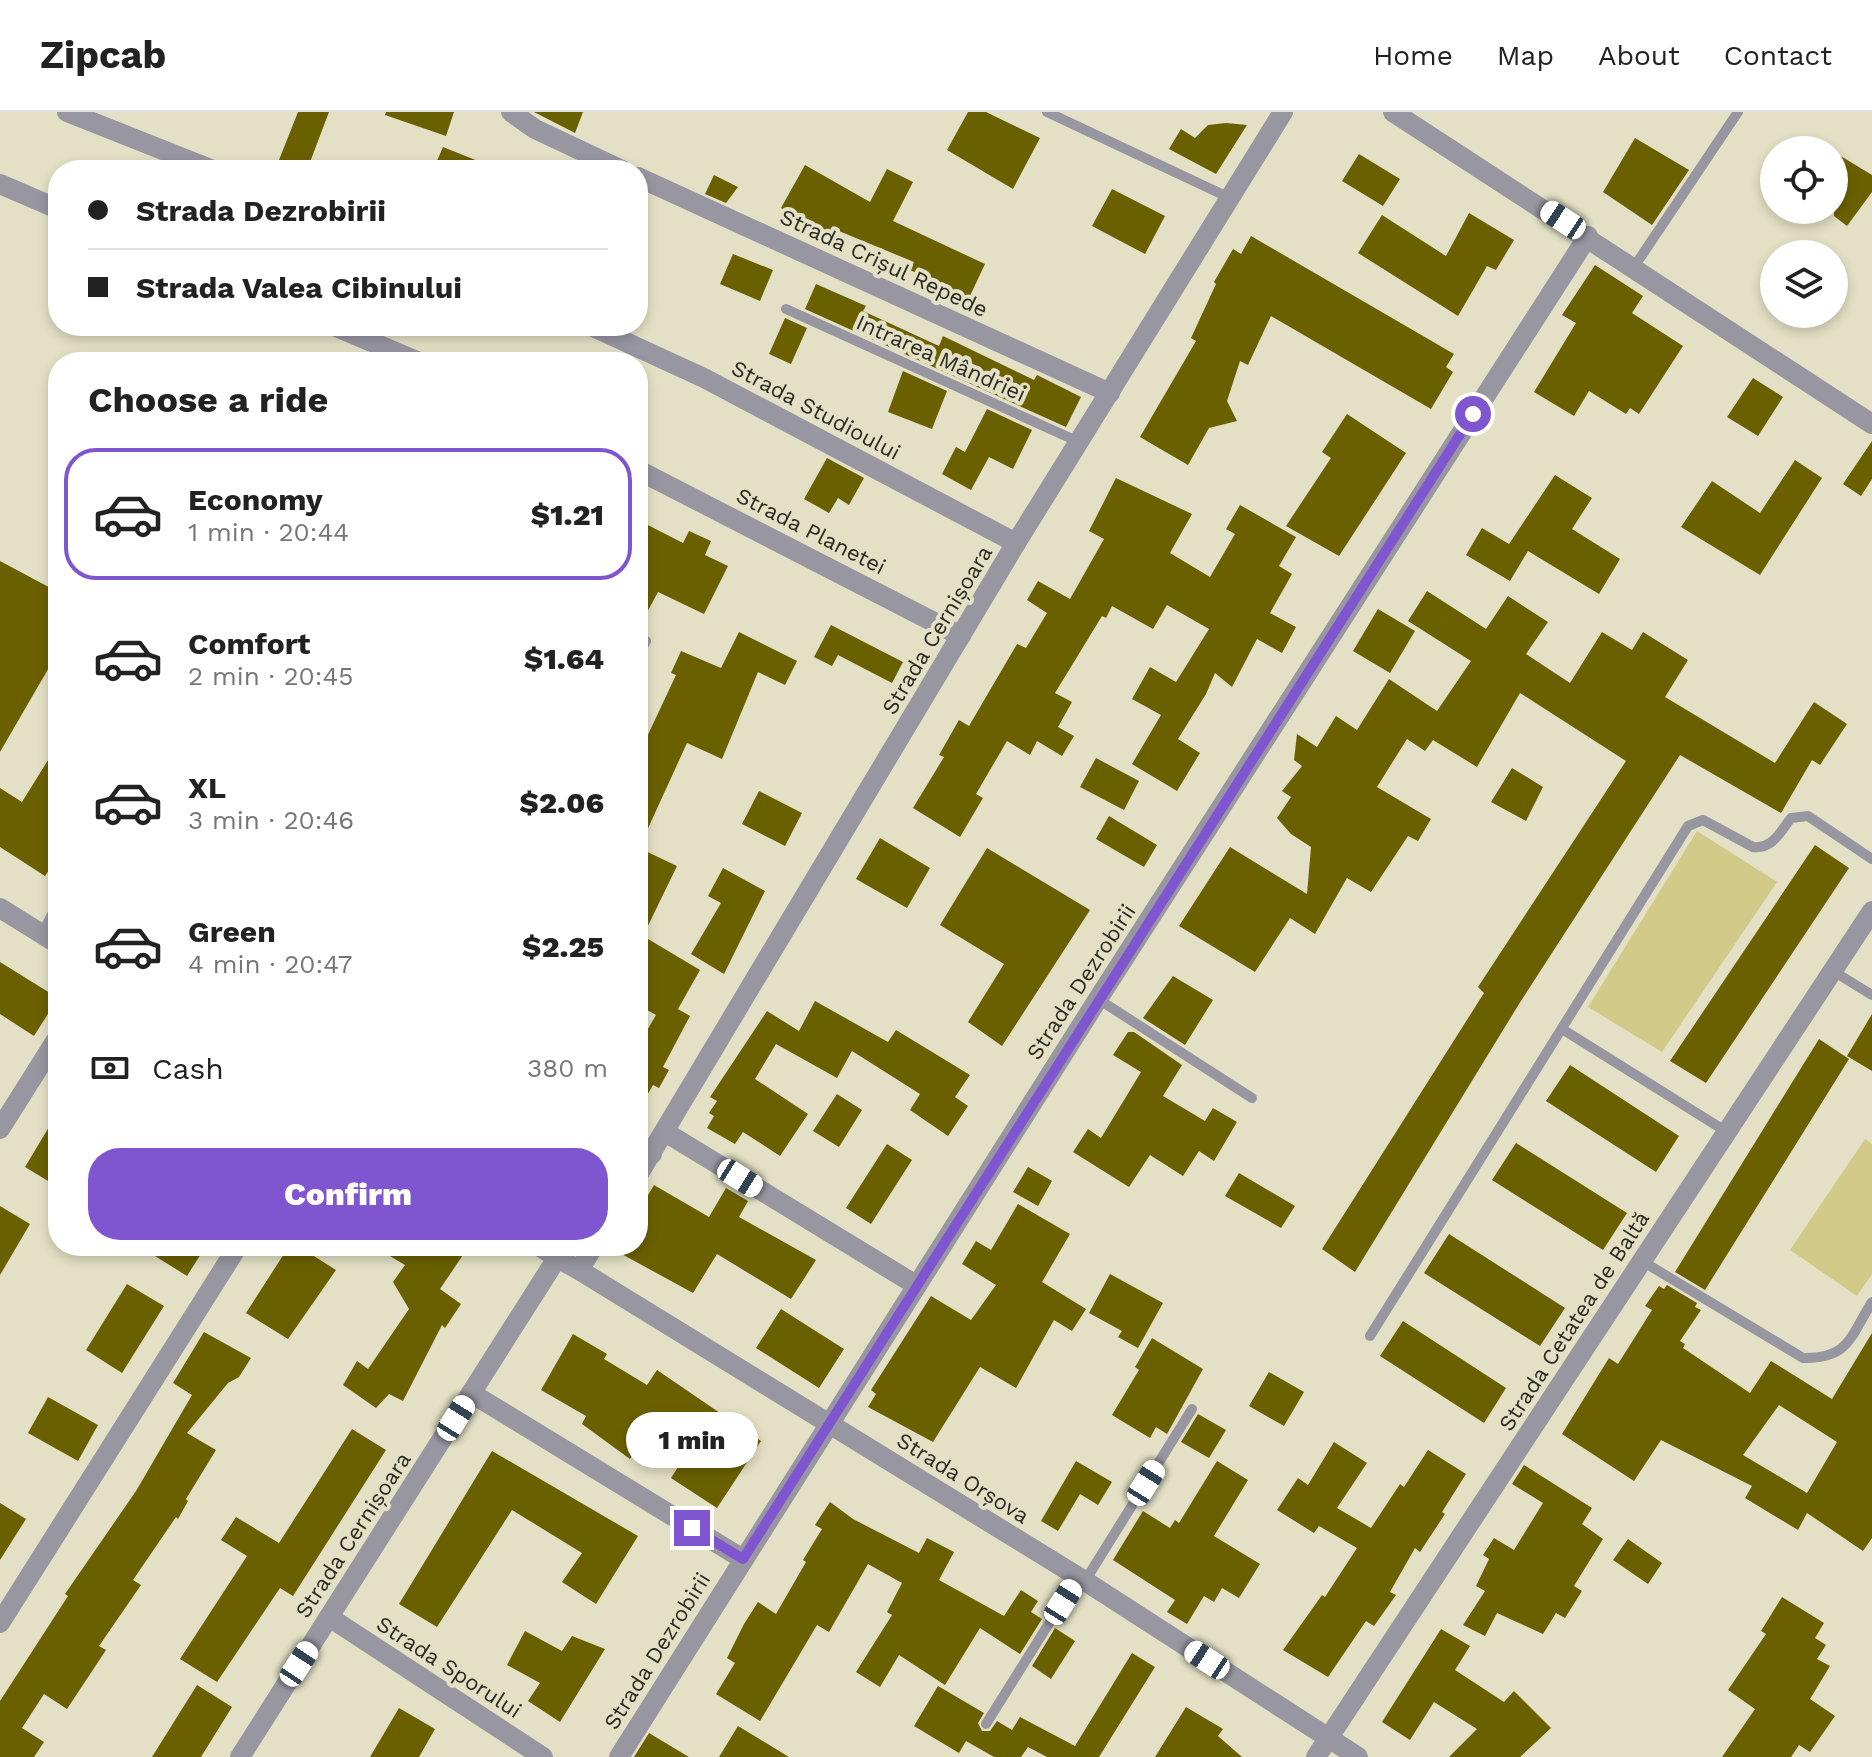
<!DOCTYPE html>
<html lang="en">
<head>
<meta charset="utf-8">
<style>
	:root { --surface:#fff; --page:#f6f6f6; --text:#222; --muted:#767676; --line:#e0e0e0; --accent:#7f56d0 }
	body { margin:0; font-family:"Work Sans",sans-serif; background:var(--page); color:var(--text); height:100vh; display:flex; flex-direction:column; font-size:30px; white-space:nowrap }
	* { box-sizing:border-box; margin:0 }
	p { font-size:26px; color:var(--muted) }
	.icon { flex:none; width:44px; height:44px; fill:none; stroke:currentColor; stroke-width:2; stroke-linecap:round; stroke-linejoin:round }
	.map { position:relative; flex:1; overflow:hidden }
	.details { position:absolute; left:48px; top:240px; width:600px; height:904px; display:flex; flex-direction:column; background:var(--surface); border-radius:32px; box-shadow:0 4px 12px #0003 }
	.details>* { flex:none }
	.top-card { position:absolute; left:48px; top:48px; width:600px; height:176px; border-radius:32px; box-shadow:0 4px 12px #0003; display:grid; align-content:center; height:176px; padding:0 40px; background:var(--surface) }
	.fabs { position:absolute; left:1760px; top:24px; display:grid; gap:16px }
	.fabs a { display:grid; place-items:center; width:88px; height:88px; border-radius:50%; background:var(--surface); box-shadow:0 4px 12px #0003; font-size:40px }
	.end { position:absolute; width:36px; height:36px; margin:-18px; border:10px solid #7f56d0; background:#fff; box-shadow:0 0 0 4px #fff }
	.from { border-radius:50% }
	.bubble { position:absolute; height:56px; border-radius:28px; background:var(--surface); box-shadow:0 4px 12px #0003; font-size:26px; font-weight:800; line-height:56px; text-align:center }
	.car { position:absolute; width:24px; height:48px; margin:-24px -12px; border-radius:10px; box-shadow:0 0 6px 2px #0007; background:linear-gradient(#fff 24%,#345 0 40%,#fff 0 76%,#345 0 86%,#fff 0) }
	.top-card b { display:flex; align-items:center; gap:28px; height:76px; font-size:30px }
	.top-card b+b { border-top:2px solid var(--line) }
	.top-card i { width:20px; height:20px; background:var(--text) }
	ul { padding:0; list-style:none }
	li { display:flex; align-items:center; gap:24px; height:132px; margin:0 16px 12px; padding:0 24px; border:4px solid transparent; border-radius:32px }
	li div { flex:1 }
	li b { display:block; font-size:30px }
	li em { font-style:normal; font-weight:800 }
	li.on { border-color:var(--accent) }
	li>.icon { width:72px; height:72px; stroke-width:1.5 }
	h2 { padding:0 40px; font-size:36px; line-height:96px }
	.pay { display:flex; align-items:center; gap:20px; height:88px; padding:0 40px; font-size:30px }
	.pay p { margin-inline-start:auto }
	.button { display:flex; gap:16px; margin-top:auto; padding:16px 40px }
	.button a { flex:1; height:92px; border-radius:32px; background:var(--accent); color:#fff; font-size:32px; font-weight:800; line-height:92px; text-align:center }
	header { display:flex; align-items:center; gap:48px; box-sizing:border-box; height:112px; padding:0 40px; background:var(--surface); border-bottom:2px solid var(--line) }
	header strong { font-size:38px }
	nav { display:flex; gap:44px; margin-inline-start:auto; font-size:28px }
	.map>svg:first-child { display:block }
	.green { fill:#d2ca89 }
	.building { fill:#6b6000; fill-rule:evenodd }
	.lines { fill:none; stroke-linecap:round; stroke-linejoin:round }
	.service { stroke:#9896a1; stroke-width:10 }
	.minor { stroke:#9896a1; stroke-width:20 }
	.tertiary { stroke:#9896a1; stroke-width:20 }
	.route { stroke:#7f56d0; stroke-width:10 }
	.labels { text-anchor:middle; dominant-baseline:central; stroke-width:8; stroke-linejoin:round; paint-order:stroke }
	.street-label { font-size:22px; fill:#2b2a20; stroke:#e3e0c5 }
</style>
</head>
<body>
<header>
<strong>Zipcab</strong>
<nav><a>Home</a><a>Map</a><a>About</a><a>Contact</a></nav>
</header>
<div class="map">
<svg width="1872" height="1645" viewBox="0 0 1872 1645">
	<rect width="100%" height="100%" fill="#e3e0c5"/>
	<path class="green" d="M1697,719L1777,770L1662,940L1588,895Z
		M1865,1027L1872,1032V1162L1857,1184L1790,1138Z"/>
	<path class="building" d="M298,0H329L307,58H275Z
		M386,0H454L446,24L385,3Z
		M534,0H583L575,21Z
		M968,0H986L1040,26L1013,77L947,38Z
		M1226,11L1247,13L1216,62L1169,37L1181,17L1195,26L1208,13Z
		M1635,26L1689,58L1652,113L1603,80Z
		M443,35L498,57V58H433Z
		M1834,40L1872,63V80L1847,114L1834,104Z
		M1359,42L1400,67L1383,94L1342,69Z
		M805,53L870,90L887,57L913,70L893,109L985,152L969,186L910,158L914,150L834,117L831,124L781,96Z
		M714,63L738,75L726,91L705,82Z
		M1112,77L1165,104L1145,142L1092,114Z
		M1469,101L1514,128L1496,158L1487,154L1458,204L1358,141L1382,103L1446,144Z
		M1251,124L1454,242L1446,255L1453,260L1431,297L1271,204L1248,253L1240,249L1227,289L1237,309L1209,316L1188,353L1140,325L1196,229L1191,226L1216,172L1214,170L1233,137L1241,142Z
		M733,142L773,158L760,189L720,172Z
		M1595,153L1643,184L1632,201L1683,234L1639,302L1630,296L1626,302L1589,279L1574,304L1534,280L1576,211L1562,203Z
		M816,172L866,194L863,199L939,234L943,224L1034,268L1037,263L1081,285L1066,315L805,197Z
		M785,206L807,216L791,252L769,242Z
		M903,259L947,279L932,317L888,300Z
		M1753,266L1783,285L1758,324L1727,305Z
		M987,297L1032,318L1013,357L989,345L971,378L942,362L956,335L965,340Z
		M1347,302L1406,341L1339,444L1286,414L1331,346L1322,340Z
		M1872,329V367L1861,384L1843,372Z
		M827,346L864,366L849,393L838,386L829,401L804,387Z
		M1795,348L1822,366L1760,463L1681,415L1712,369L1760,401Z
		M1555,363L1592,386L1572,417L1620,447L1599,482L1528,439L1510,469L1466,443L1482,416L1509,432Z
		M1116,366L1192,402L1170,441L1210,465L1235,422L1226,417L1240,393L1296,425L1279,454L1292,462L1270,501L1296,515L1282,541L1257,527L1232,575L1215,561L1206,582L1178,627L1200,641L1177,679L1132,652L1161,603L1132,587L1150,555L1176,570L1209,517L1167,493L1153,517L1112,494L1106,506L1102,504L1055,581L1072,590L1058,615L1074,624L1062,644L1037,629L1030,643L1007,629L976,682L983,686L960,725L913,696L944,645L939,643L959,608L969,614L1017,532L1026,536L1047,501L1027,488L1038,469L1070,487L1104,427L1089,419Z
		M638,408L683,431L689,419L711,429L705,443L728,454L704,502L658,480L638,517Z
		M0,449L58,480V540L0,640Z
		M1427,479L1486,517L1508,484L1548,510L1526,542L1570,571L1602,520L1632,538L1643,520L1688,548L1665,585L1775,651L1814,590L1847,612L1820,653L1812,648L1781,701L1680,643L1519,892L1355,1160L1322,1137L1484,881L1478,875L1626,649L1520,581L1477,655L1433,628L1425,639L1407,627L1377,675L1431,707L1418,729L1408,724L1371,780L1347,766L1315,822L1290,806L1255,860L1179,814L1230,735L1307,782L1311,735L1291,722L1277,706L1291,685L1282,679L1302,654L1294,648L1297,622L1317,635L1336,604L1357,618L1389,567L1437,599L1471,549L1408,509Z
		M1378,497L1415,519L1390,561L1353,539Z
		M831,513L903,550L892,571L838,543L832,554L814,545Z
		M739,520L797,549L785,573L758,560L722,647L687,631L639,736L677,754L643,824L700,858L678,897L690,904L663,955L669,958L659,976L653,973L638,999V934L656,903L638,893V644L676,563L671,561L681,539L721,556Z
		M58,632V745L45,764L0,735V676L22,690Z
		M1096,646L1139,669L1124,698L1080,675Z
		M1512,656L1543,675L1526,709L1491,690Z
		M759,679L802,701L785,734L742,712Z
		M1109,704L1157,733L1144,755L1096,727Z
		M880,726L930,756L907,796L856,767Z
		M1815,733L1849,756L1706,971L1670,949Z
		M987,736L1090,798L1002,934L968,910L1004,852L940,813Z
		M723,756L765,779L724,862L691,842L721,791L708,784Z
		M0,850L58,886L34,924L0,902Z
		M1173,864L1213,888L1185,933L1143,906Z
		M815,889L888,930L896,918L970,963L955,985L968,994L948,1024L910,998L920,982L852,939L837,966L776,932L755,967L808,1002L780,1044L743,1020L735,1032L707,1016L714,1004L709,1001L717,989L710,985L767,899L799,919Z
		M1872,902V959L1847,944Z
		M1128,920H1134L1182,953L1163,984L1205,1009L1213,996L1237,1010L1214,1049L1199,1039L1183,1064L1150,1043L1129,1075L1073,1040L1088,1017L1101,1026L1141,960L1113,943Z
		M1819,927L1849,947L1705,1178L1675,1160Z
		M1570,953L1679,1024L1656,1060L1546,989Z
		M837,982L862,998L839,1035L813,1019Z
		M58,1000V1075L25,1055Z
		M1516,1031L1627,1101L1603,1138L1492,1068Z
		M887,1032L912,1048L871,1112L846,1096Z
		M1028,1055L1052,1069L1038,1094L1013,1080Z
		M1239,1061L1295,1094L1281,1116L1225,1084Z
		M654,1073L709,1105L726,1076L748,1089L739,1105L816,1148L791,1187L717,1142L693,1181L607,1134H638V1100Z
		M1018,1092L1070,1122L1042,1170L1086,1197L1072,1219L1054,1208L1016,1276L980,1255L933,1330L868,1295L876,1282L871,1278L931,1184L971,1208L996,1173L962,1152L976,1129L991,1138Z
		M0,1094L30,1112L0,1163Z
		M1449,1122L1565,1196L1540,1234L1424,1161Z
		M139,1134H206L187,1164Z
		M289,1134H298L336,1158L288,1227L246,1201Z
		M373,1134H469L440,1177L461,1192L445,1216L442,1213L403,1289L389,1282L376,1296L343,1273L357,1249L368,1257L409,1197L393,1170L405,1153Z
		M1110,1162L1163,1191L1138,1236L1118,1225L1122,1219L1089,1201Z
		M127,1172L164,1194L122,1261L86,1238Z
		M1667,1173L1697,1191L1695,1195L1701,1198L1680,1229L1685,1232L1683,1236L1750,1281L1771,1249L1832,1287L1872,1221V1426L1863,1439L1807,1401L1798,1418L1745,1386L1752,1374L1661,1328L1634,1369L1562,1322L1609,1246L1618,1252L1652,1198L1645,1194L1659,1174L1664,1177ZM1779,1293L1837,1330L1807,1381L1743,1343Z
		M781,1197L844,1237L819,1276L756,1236Z
		M1403,1209L1506,1276L1484,1311L1380,1244Z
		M204,1220L251,1246L239,1265L228,1271L187,1321L216,1338L186,1387L188,1389L178,1407L176,1405L133,1468L141,1473L99,1534L106,1538L67,1597L44,1582L22,1616L44,1630L34,1645H0V1589L68,1484L65,1482L136,1379L192,1283L173,1271Z
		M573,1222L607,1242L604,1247L647,1273L657,1258L761,1329L717,1396L671,1366L687,1341L649,1317L630,1347L582,1312L586,1304L541,1278Z
		M1152,1226L1203,1257L1167,1322L1156,1315L1150,1326L1112,1303L1139,1258L1135,1255Z
		M1269,1260L1304,1280L1284,1314L1249,1294Z
		M48,1285L98,1313L78,1349L28,1321Z
		M1198,1302L1226,1318L1209,1346L1181,1330Z
		M352,1317L386,1338L293,1484L280,1476L217,1570L180,1547L247,1444L221,1428L236,1405L279,1431Z
		M1334,1330L1367,1351L1337,1396L1371,1416L1400,1372L1404,1375L1428,1338L1466,1362L1442,1400L1445,1402L1420,1440L1415,1436L1390,1480L1396,1483L1374,1514L1366,1509L1328,1565L1283,1538L1322,1483L1325,1485L1357,1436L1319,1414L1314,1421L1277,1398L1298,1366L1308,1373Z
		M492,1339L638,1424L596,1492L562,1470L582,1441L512,1398L437,1515L399,1492Z
		M1076,1349L1112,1370L1098,1393L1080,1382L1058,1419L1041,1409Z
		M1217,1349L1248,1368L1214,1424L1260,1452L1239,1486L1222,1476L1214,1490L1204,1484L1187,1512L1167,1500L1175,1488L1113,1448L1143,1399L1170,1416L1175,1408L1179,1411Z
		M1524,1353L1592,1396L1582,1412L1603,1427L1574,1474L1582,1479L1565,1506L1556,1501L1543,1522L1497,1501L1485,1524L1463,1513L1485,1479L1476,1474L1489,1447L1483,1443L1494,1426L1514,1438L1543,1391L1512,1372Z
		M830,1390L853,1407L919,1441L927,1426L954,1440L939,1468L1004,1504L1021,1478L1038,1489L1031,1500L1042,1507L1020,1542L980,1516L945,1573L899,1543L880,1575L856,1560L892,1503L887,1500L902,1471L868,1452L829,1520L817,1513L760,1609L716,1582L735,1551L727,1546L744,1512L758,1490L776,1502L806,1450L803,1448L822,1417L815,1413Z
		M0,1391L26,1407L0,1448Z
		M1628,1427L1662,1451L1648,1472L1613,1448Z
		M1782,1485L1824,1511L1815,1526L1826,1533L1817,1547L1830,1554L1810,1587L1835,1604L1810,1640L1799,1633L1791,1645H1722L1755,1597L1728,1578L1766,1522L1761,1519Z
		M1055,1516L1075,1529L1051,1567L1032,1554Z
		M1441,1517L1470,1534L1455,1558L1504,1590L1514,1579L1551,1616L1520,1645H1449L1477,1617L1434,1590L1410,1628L1382,1610Z
		M525,1519L562,1539L572,1524L605,1537L560,1610L528,1589L540,1571L507,1553Z
		M1132,1541L1155,1555L1099,1645H1047L1028,1635L1021,1645H994L966,1629L959,1641L914,1614L938,1574L984,1601L978,1611L982,1619H990L997,1609L1012,1618L1020,1605L1075,1634Z
		M197,1573L232,1595L201,1645H152Z
		M1186,1595L1223,1617L1218,1624L1242,1645H1155Z
		M399,1596L435,1617L419,1645H370Z
		M738,1614L789,1645H719Z
		M649,1621L689,1645H634Z"/>
	<g class="lines">
		<path class="service" d="M1047,0L1230,86
			M1634,155L1738,0
			M786,197L1079,330
			M638,544L646,529
			M1833,859L1872,883
			M1098,887L1252,986
			M1562,917L1727,1020
			M1642,1149L1803,1246C1849,1247 1850,1225 1872,1190
			M1370,1224L1688,714L1703,708L1753,735C1773,737 1780,720 1791,706L1808,704L1872,747
			M1085,1469L1192,1297
			M986,1612L1078,1465"/>
		<path class="minor" d="M67,0L213,58
			M511,0L535,17L622,58
			M638,65L1110,281
			M0,72L58,97
			M334,214L419,250
			M591,214L704,266L1016,431
			M638,358L961,524
			M0,796L58,832
			M46,825L58,802
			M0,1017L58,925
			M665,1020L916,1173
			M638,1033L652,1042
			M539,1134L557,1146
			M579,1158L1085,1469L1358,1645
			M471,1281L743,1447
			M329,1505L543,1645
			M0,1511L238,1134
			M1316,1645L1872,799"/>
		<path class="tertiary" d="M1393,0L1872,312
			M638,1063L1016,431L1283,0
			M240,1645L557,1146L579,1158L594,1134
			M619,1645L1098,887L1588,124"/>
	</g>
	<g class="lines">
		<path class="route" d="M692,1416L743,1447L1473,302"/>
	</g>
	<g class="labels">
		<g class="street-label">
			<text transform="translate(884 151) rotate(25)">Strada Crișul Repede</text>
			<text transform="translate(941 246) rotate(24)">Intrarea Mândriei</text>
			<text transform="translate(816 298) rotate(28)">Strada Studioului</text>
			<text transform="translate(811 419) rotate(27)">Strada Planetei</text>
			<text transform="translate(937 518) rotate(-59)">Strada Cernișoara</text>
			<text transform="translate(1081 870) rotate(-57)">Strada Dezrobirii</text>
			<text transform="translate(1574 1209) rotate(-57)">Strada Cetatea de Baltă</text>
			<text transform="translate(963 1366) rotate(32)">Strada Orșova</text>
			<text transform="translate(353 1423) rotate(-57)">Strada Cernișoara</text>
			<text transform="translate(657 1539) rotate(-58)">Strada Dezrobirii</text>
			<text transform="translate(449 1555) rotate(33)">Strada Sporului</text>
		</g>
	</g>
</svg>
<div class="fabs">
<a><svg class="icon" aria-label="locate" viewBox="0 0 24 24"><circle cx="12" cy="12" r="6"/><path d="M12 2v4M12 18v4M2 12h4M18 12h4"/></svg></a>
<a><svg class="icon" aria-label="layers" viewBox="0 0 24 24"><path d="M12 4l9 5-9 5-9-5zM3 14l9 5 9-5"/></svg></a>
</div>
<i class="end from" style="left:1473px;top:302px"></i>
<i class="end" style="left:692px;top:1416px"></i>
<div class="bubble" style="left:626px;top:1300px;width:132px">1 min</div>
<i class="car" style="left:1563px;top:108px;rotate:303deg"></i>
<i class="car" style="left:740px;top:1066px;rotate:122deg"></i>
<i class="car" style="left:456px;top:1306px;rotate:32deg"></i>
<i class="car" style="left:1146px;top:1371px;rotate:32deg"></i>
<i class="car" style="left:1063px;top:1490px;rotate:32deg"></i>
<i class="car" style="left:1207px;top:1548px;rotate:303deg"></i>
<i class="car" style="left:299px;top:1552px;rotate:33deg"></i>
<div class="top-card">
<b><i class="from"></i>Strada Dezrobirii</b>
<b><i></i>Strada Valea Cibinului</b>
</div>
<section class="details">
<h2>Choose a ride</h2>
<ul>
<li class="on"><svg class="icon" aria-label="car" viewBox="0 0 24 24"><path d="M5 17H2v-5l4-1 3-4h7l3 4 3 1v5h-3M9 17h6M6 11h13"/><circle cx="7" cy="17" r="2"/><circle cx="17" cy="17" r="2"/></svg><div><b>Economy</b><p>1 min · 20:44</p></div><em>$1.21</em></li>
<li><svg class="icon" aria-label="car" viewBox="0 0 24 24"><path d="M5 17H2v-5l4-1 3-4h7l3 4 3 1v5h-3M9 17h6M6 11h13"/><circle cx="7" cy="17" r="2"/><circle cx="17" cy="17" r="2"/></svg><div><b>Comfort</b><p>2 min · 20:45</p></div><em>$1.64</em></li>
<li><svg class="icon" aria-label="car" viewBox="0 0 24 24"><path d="M5 17H2v-5l4-1 3-4h7l3 4 3 1v5h-3M9 17h6M6 11h13"/><circle cx="7" cy="17" r="2"/><circle cx="17" cy="17" r="2"/></svg><div><b>XL</b><p>3 min · 20:46</p></div><em>$2.06</em></li>
<li><svg class="icon" aria-label="car" viewBox="0 0 24 24"><path d="M5 17H2v-5l4-1 3-4h7l3 4 3 1v5h-3M9 17h6M6 11h13"/><circle cx="7" cy="17" r="2"/><circle cx="17" cy="17" r="2"/></svg><div><b>Green</b><p>4 min · 20:47</p></div><em>$2.25</em></li>
</ul>
<div class="pay"><svg class="icon" aria-label="cash" viewBox="0 0 24 24"><path d="M3 7h18v10H3z"/><circle cx="12" cy="12" r="2"/></svg>Cash<p>380 m</p></div>
<div class="button"><a>Confirm</a></div>
</section>
</div>
</body>
</html>
